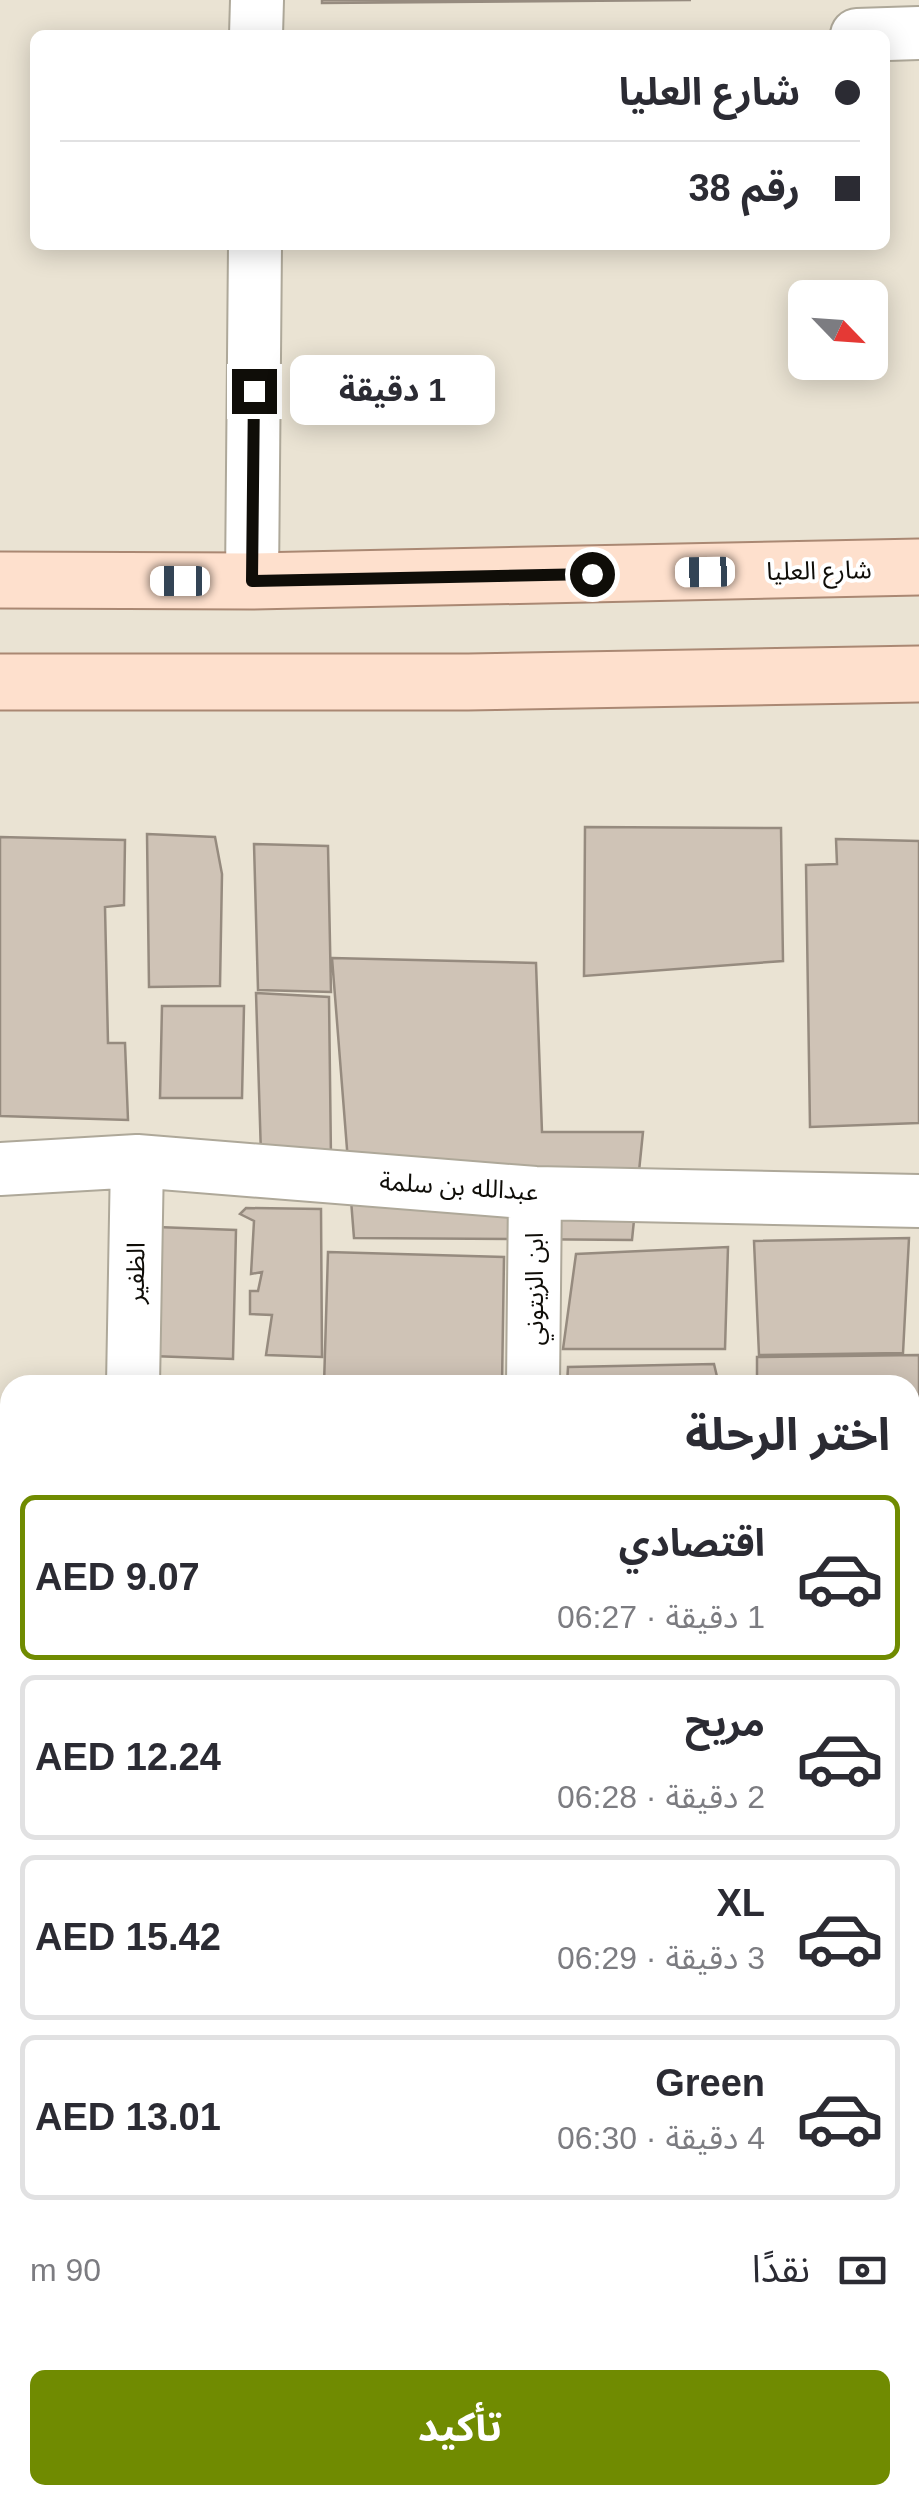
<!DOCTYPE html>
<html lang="ar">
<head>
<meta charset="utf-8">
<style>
	:root { --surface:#fff; --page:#f7f7f7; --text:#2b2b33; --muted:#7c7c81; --line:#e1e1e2; --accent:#708b01 }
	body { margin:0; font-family:Helvetica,"Noto Sans Arabic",sans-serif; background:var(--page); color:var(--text); direction:rtl; height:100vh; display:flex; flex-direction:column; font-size:38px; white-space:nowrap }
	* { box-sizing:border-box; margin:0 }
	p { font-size:32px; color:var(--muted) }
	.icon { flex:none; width:55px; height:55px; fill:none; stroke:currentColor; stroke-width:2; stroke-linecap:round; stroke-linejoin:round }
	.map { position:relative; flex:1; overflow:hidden; direction:ltr }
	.sheet { position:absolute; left:0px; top:1375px; width:920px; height:1130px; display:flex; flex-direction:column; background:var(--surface); border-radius:30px 30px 0 0; box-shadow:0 5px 25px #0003; direction:rtl }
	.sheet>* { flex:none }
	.guide { position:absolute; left:30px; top:30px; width:860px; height:220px; border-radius:15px; box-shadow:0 5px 25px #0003; direction:rtl; display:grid; align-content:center; height:220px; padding:0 30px; background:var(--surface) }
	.needle { width:65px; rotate:115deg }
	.controls { position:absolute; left:788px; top:280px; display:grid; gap:20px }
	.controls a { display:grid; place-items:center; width:100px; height:100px; border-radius:15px; background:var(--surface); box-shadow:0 5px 25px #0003; font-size:50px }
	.end { position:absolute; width:45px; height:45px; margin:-22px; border:12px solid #0f0d08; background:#fff; box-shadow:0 0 0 5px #fff }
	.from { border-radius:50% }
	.bubble { position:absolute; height:70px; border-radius:15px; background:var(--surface); box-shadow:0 5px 25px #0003; font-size:32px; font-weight:700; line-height:70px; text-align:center; direction:rtl }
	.car { position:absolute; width:30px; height:60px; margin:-30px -15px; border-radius:12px; box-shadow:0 0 8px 2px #0007; background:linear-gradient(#fff 24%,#345 0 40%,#fff 0 76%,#345 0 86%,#fff 0) }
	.guide b { display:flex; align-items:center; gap:35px; height:95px; font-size:38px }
	.guide b+b { border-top:2px solid var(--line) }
	.guide i { width:25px; height:25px; background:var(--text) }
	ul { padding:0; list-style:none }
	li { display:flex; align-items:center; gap:30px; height:165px; margin:0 20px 15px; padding:0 10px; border:5px solid var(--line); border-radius:15px }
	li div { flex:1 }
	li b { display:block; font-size:38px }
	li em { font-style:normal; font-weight:700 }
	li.active { border-color:var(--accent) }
	li>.icon { width:90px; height:90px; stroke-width:1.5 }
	h2 { padding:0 30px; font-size:45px; line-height:120px }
	.pay { display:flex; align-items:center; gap:25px; height:110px; padding:0 30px; font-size:38px }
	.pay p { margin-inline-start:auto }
	.action { display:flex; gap:20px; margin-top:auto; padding:20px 30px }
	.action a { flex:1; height:115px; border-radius:15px; background:var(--accent); color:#fff; font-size:40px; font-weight:700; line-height:115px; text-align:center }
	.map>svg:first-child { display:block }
	.building { fill:#cfc3b6; stroke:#968b7f; stroke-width:2.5 }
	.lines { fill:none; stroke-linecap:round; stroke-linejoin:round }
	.minor-casing { stroke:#aea899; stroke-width:56 }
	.major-casing { stroke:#aa8873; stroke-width:59 }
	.minor { stroke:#fff; stroke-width:52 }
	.major { stroke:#fee0cd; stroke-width:55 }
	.route { stroke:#0f0d08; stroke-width:12 }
	.labels { text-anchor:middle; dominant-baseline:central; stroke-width:8; stroke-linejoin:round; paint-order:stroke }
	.street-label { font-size:25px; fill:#0f0d08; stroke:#fff }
</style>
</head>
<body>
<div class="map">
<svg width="919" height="2505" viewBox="0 0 919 2505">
	<rect width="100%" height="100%" fill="#eae3d3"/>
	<path class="building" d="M322,0H691L322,3Z
		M585,827L781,828L783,961L584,976Z
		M147,834L215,837L222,874L220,986L149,987Z
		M0,837L125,840L124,905L105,907L108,1043H125L128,1120L0,1116Z
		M836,839L919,841V1123L810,1127L806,865L837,864Z
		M254,844L328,846L331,992L258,990Z
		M332,958L536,963L542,1132H643L632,1240L354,1238Z
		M256,993L329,997L331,1159L261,1155Z
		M162,1006H244L242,1098H160Z
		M246,1208L321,1209L322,1357L266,1355L272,1315L250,1314V1291H258L262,1272L251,1274L254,1221L240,1214Z
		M157,1227L236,1230L233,1359L152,1356Z
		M909,1238L903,1353L759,1355L754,1241Z
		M728,1247L725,1349H563L576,1254Z
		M328,1252L504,1257L502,1385H324Z
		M919,1355V1430H910V1385H757V1357Z
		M714,1364L719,1385H567L568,1367Z
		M181,1381L298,1385H181Z
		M0,1428H10V1508H0Z
		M910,1432H918V1514H910Z
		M910,1516H916V1588H910Z
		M10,1523V1595H0V1524Z
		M910,1592H919V1719L910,1718Z
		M0,1648H10V1839H0Z
		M910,1729H919L910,1849Z
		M0,1900L10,1901V2067H0Z
		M910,1937H911L913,2006H910Z
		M919,1949V2000L915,1950Z
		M919,2020V2080H914Z
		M10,2252V2346H0V2253Z
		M0,2349H10V2459L0,2458Z
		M0,2479H10V2495H116V2505H0Z
		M325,2495V2505H223V2497Z
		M331,2495H498V2505H331Z
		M567,2495H717V2505H566Z
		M731,2495H866L867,2505H731Z"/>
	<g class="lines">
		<g class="minor-casing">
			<path id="minor" d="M256,35L257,0
				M857,35L919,33
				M252,581L255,245
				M0,1169L137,1161L535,1193L919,1201
				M133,1385L137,1161
				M533,1385L535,1193
				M0,1865H10
				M910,1872H919
				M0,2095L10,2094
				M910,2099H919
				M164,2495V2505
				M531,2495V2505
				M902,2505L903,2495"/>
		</g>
		<g class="major-casing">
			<path id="major" d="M0,580L252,581L919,567
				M0,682H468L919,674"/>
		</g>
		<use href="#minor" class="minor"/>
		<use href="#major" class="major"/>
	</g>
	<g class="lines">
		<path class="route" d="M254,391L252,581L592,574"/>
	</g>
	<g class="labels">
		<g class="street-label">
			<text transform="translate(819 570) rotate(-1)">شارع العليا</text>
			<text transform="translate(459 1186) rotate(4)">عبدالله بن سلمة</text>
			<text transform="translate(135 1273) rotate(-89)">الظفير</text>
			<text transform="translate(534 1289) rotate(-90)">ابن الزيتوني</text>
		</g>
	</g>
</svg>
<div class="controls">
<a><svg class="needle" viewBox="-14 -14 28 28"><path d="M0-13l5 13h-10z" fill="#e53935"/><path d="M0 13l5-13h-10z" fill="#7c7c81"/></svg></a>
</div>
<i class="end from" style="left:592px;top:574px"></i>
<i class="end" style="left:254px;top:391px"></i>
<div class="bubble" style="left:290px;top:355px;width:205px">1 دقيقة</div>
<i class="car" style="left:705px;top:572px;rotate:269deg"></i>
<i class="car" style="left:180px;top:581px;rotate:270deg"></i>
<div class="guide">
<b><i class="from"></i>شارع العليا</b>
<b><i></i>رقم 38</b>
</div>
<section class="sheet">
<h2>اختر الرحلة</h2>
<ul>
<li class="active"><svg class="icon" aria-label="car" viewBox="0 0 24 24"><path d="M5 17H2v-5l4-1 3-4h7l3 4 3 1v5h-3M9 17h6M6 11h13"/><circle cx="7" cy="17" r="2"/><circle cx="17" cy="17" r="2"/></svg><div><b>اقتصادي</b><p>1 دقيقة · 06:27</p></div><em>AED 9.07</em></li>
<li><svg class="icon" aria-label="car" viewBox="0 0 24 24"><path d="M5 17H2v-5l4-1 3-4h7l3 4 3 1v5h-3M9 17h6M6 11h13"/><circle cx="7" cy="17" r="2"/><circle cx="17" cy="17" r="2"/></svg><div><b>مريح</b><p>2 دقيقة · 06:28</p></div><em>AED 12.24</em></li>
<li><svg class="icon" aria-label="car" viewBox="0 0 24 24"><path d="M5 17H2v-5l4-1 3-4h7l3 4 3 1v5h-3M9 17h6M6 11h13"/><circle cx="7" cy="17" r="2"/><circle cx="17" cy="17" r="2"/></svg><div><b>XL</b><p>3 دقيقة · 06:29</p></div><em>AED 15.42</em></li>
<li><svg class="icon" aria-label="car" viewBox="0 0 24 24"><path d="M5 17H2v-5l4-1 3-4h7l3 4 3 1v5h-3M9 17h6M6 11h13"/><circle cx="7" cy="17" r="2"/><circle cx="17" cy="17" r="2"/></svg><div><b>Green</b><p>4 دقيقة · 06:30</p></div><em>AED 13.01</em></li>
</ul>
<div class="pay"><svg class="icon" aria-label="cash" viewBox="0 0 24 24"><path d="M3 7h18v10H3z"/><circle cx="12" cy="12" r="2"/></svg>نقدًا<p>90 m</p></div>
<div class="action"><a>تأكيد</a></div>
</section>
</div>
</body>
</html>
